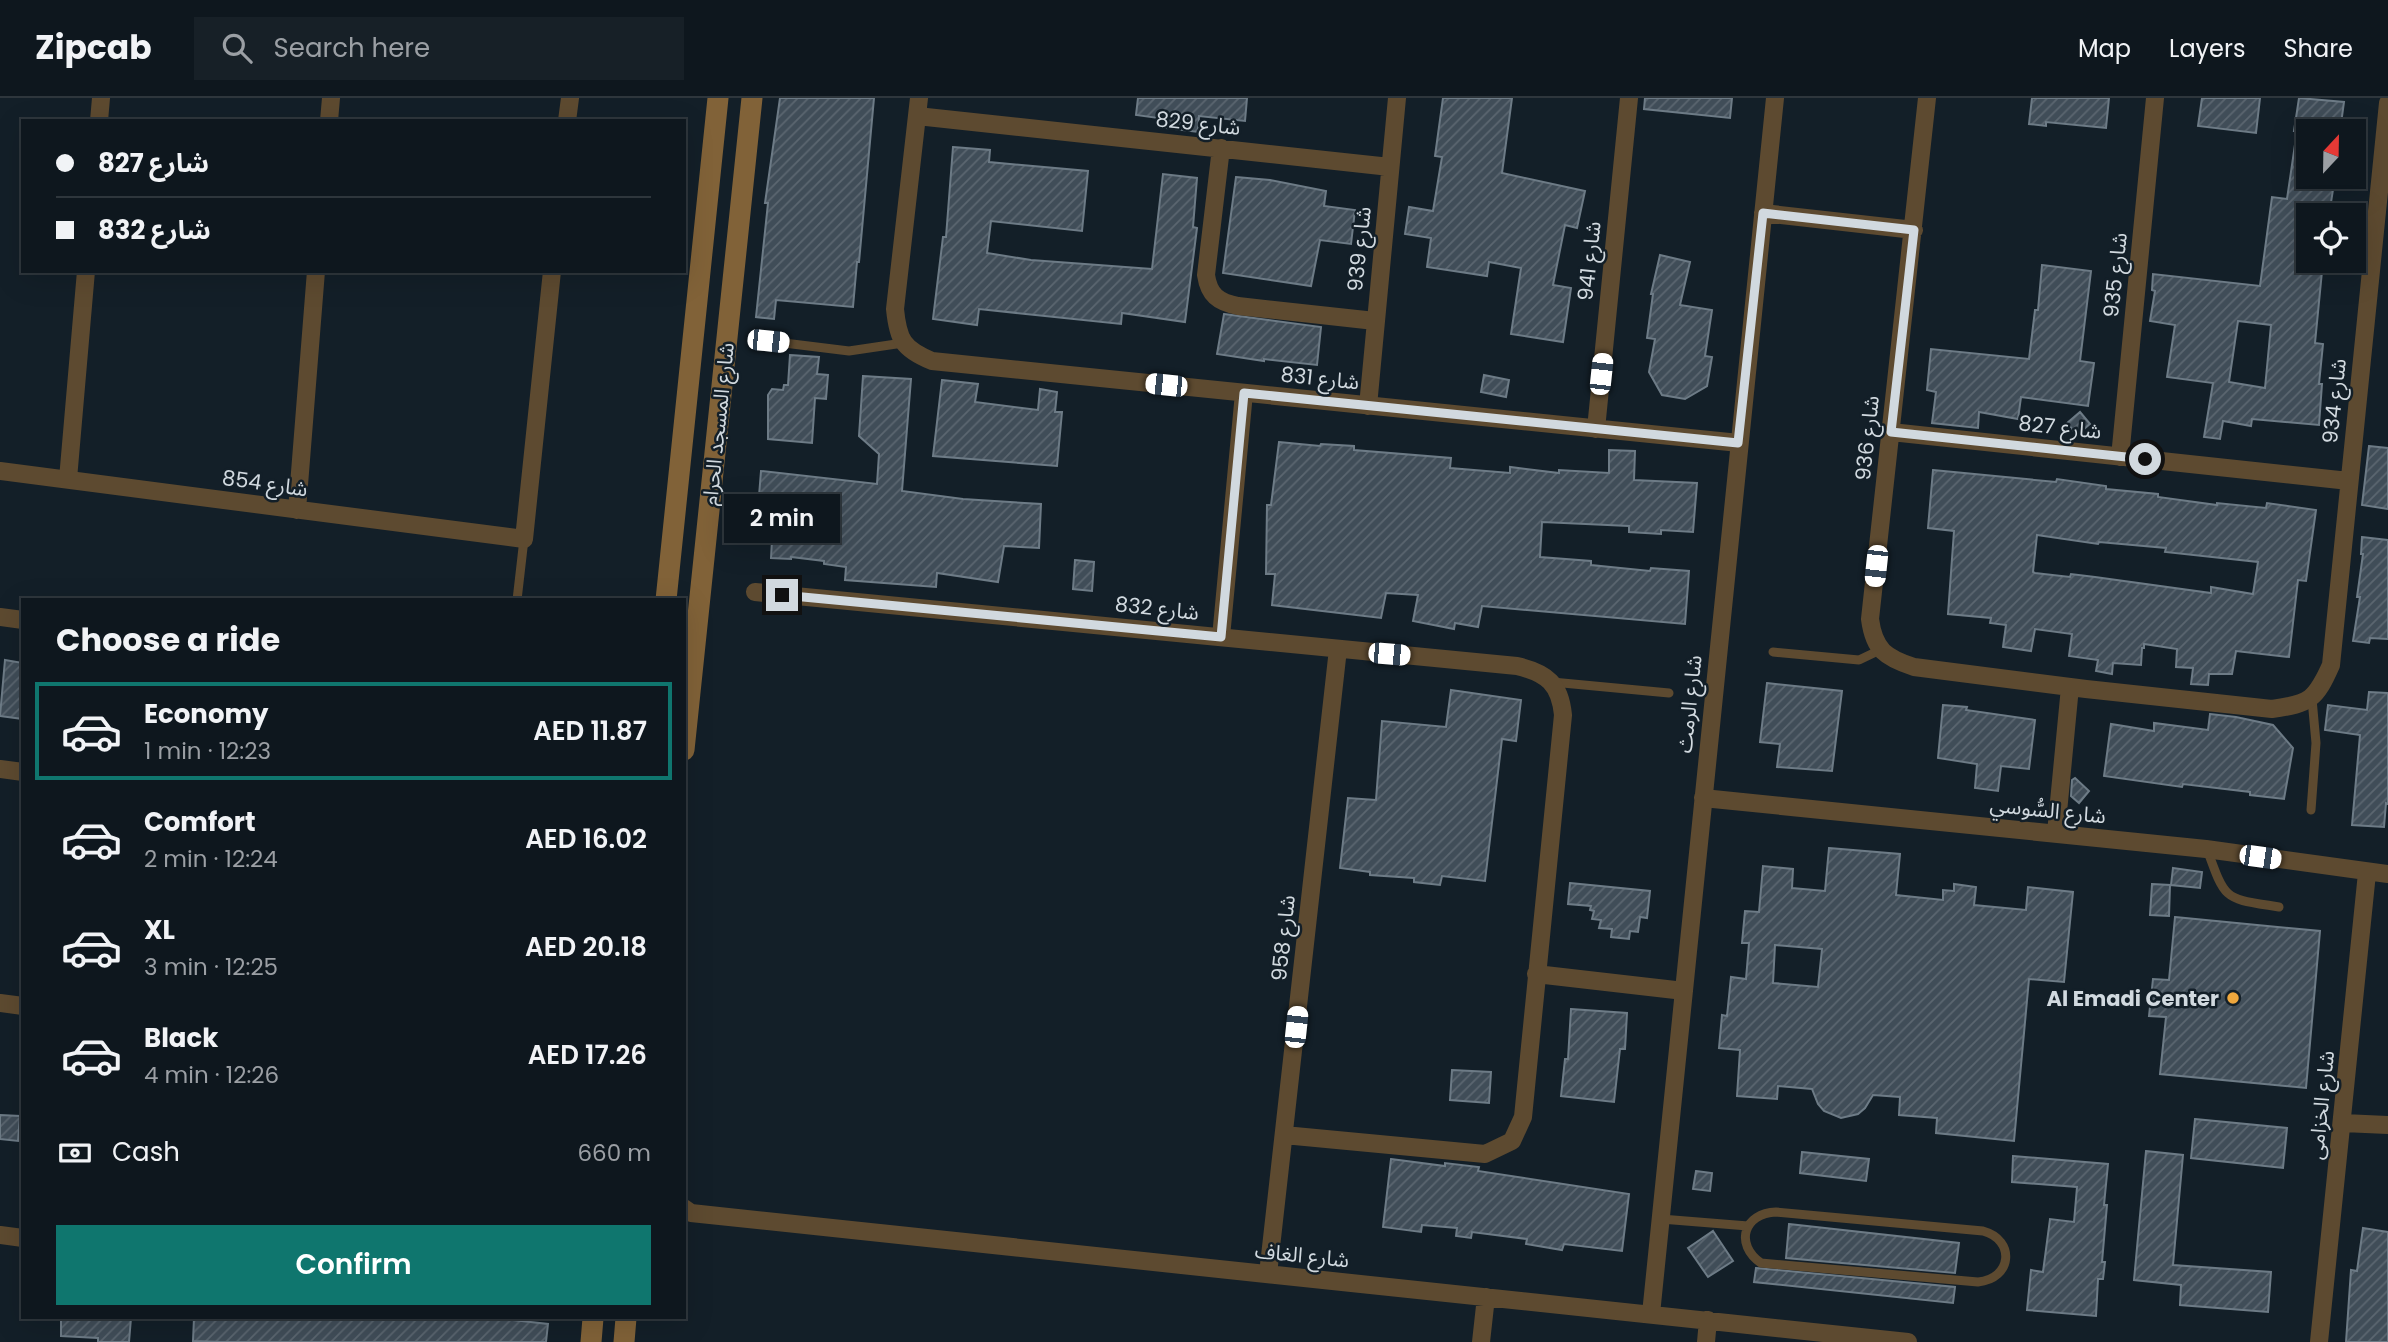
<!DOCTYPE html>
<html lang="en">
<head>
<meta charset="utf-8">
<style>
	:root { --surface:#0e171e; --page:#172027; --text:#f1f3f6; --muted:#9b9fa4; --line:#2e363c; --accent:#0f766e }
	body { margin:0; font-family:Poppins,"Noto Sans Arabic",sans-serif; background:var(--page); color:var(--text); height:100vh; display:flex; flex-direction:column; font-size:26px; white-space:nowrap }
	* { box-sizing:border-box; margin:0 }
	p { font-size:23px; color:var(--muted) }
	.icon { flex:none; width:38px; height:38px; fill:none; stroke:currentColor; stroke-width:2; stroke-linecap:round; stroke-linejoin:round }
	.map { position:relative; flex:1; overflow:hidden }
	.drawer { position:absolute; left:21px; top:500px; width:665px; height:721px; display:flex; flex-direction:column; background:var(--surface); border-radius:0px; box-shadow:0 7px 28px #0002,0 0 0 2px var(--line) }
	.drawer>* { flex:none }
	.top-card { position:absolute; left:21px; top:21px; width:665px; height:154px; border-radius:0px; box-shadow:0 7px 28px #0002,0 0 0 2px var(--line); display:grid; align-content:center; height:154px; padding:0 35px; background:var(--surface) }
	.needle { width:46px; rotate:22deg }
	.buttons { position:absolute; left:2296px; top:21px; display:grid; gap:14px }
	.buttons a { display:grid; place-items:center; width:70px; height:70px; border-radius:0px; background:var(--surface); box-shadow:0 7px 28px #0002,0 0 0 2px var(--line); font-size:35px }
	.end { position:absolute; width:32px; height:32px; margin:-16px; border:9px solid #d1d9df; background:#111; box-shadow:0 0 0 4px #111 }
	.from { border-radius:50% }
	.bubble { position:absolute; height:49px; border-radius:0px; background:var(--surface); box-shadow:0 7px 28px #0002,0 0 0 2px var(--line); font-size:23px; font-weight:600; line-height:49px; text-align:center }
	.car { position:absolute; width:21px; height:42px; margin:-21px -10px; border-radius:9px; box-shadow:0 0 5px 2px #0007; background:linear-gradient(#fff 24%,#345 0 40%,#fff 0 76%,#345 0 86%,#fff 0) }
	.top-card b { display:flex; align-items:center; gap:24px; height:66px; font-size:26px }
	.top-card b+b { border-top:2px solid var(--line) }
	.top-card i { width:18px; height:18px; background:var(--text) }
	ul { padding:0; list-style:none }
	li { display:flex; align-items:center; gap:21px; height:98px; margin:0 14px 10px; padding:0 21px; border:4px solid transparent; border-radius:0px }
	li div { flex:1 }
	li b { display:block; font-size:26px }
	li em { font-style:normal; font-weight:600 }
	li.on { border-color:var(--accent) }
	li>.icon { width:63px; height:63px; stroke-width:1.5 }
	h2 { padding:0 35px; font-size:32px; line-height:84px }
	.pay { display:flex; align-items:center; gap:18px; height:77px; padding:0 35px; font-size:26px }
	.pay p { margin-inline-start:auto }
	.action { display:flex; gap:14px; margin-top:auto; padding:14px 35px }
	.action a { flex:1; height:80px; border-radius:0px; background:var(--accent); color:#fff; font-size:28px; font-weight:600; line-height:80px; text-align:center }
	header { display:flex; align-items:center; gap:42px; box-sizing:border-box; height:98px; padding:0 35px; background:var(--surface); border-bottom:2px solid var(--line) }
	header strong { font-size:33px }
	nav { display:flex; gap:38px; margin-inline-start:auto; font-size:24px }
	.search { width:490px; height:63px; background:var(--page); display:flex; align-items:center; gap:18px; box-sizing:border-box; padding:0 24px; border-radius:0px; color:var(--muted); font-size:26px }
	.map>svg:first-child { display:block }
	.building { fill:url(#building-hatch); stroke:#6d7b86; stroke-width:2; fill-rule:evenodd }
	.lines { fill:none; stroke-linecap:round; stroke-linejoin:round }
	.lane { stroke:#5d4a30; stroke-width:9 }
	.street { stroke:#5d4a30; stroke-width:18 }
	.secondary { stroke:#816238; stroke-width:21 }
	.route { stroke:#d1d9df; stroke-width:9 }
	.poi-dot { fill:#eea73d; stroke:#131f28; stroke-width:2.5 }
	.labels { text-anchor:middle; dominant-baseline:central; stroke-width:5; stroke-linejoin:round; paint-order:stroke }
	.street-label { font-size:21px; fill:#d1d9df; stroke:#131f28 }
	.poi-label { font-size:21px; font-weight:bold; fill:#d1d9df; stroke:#131f28; text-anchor:end }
</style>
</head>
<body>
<header>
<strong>Zipcab</strong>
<div class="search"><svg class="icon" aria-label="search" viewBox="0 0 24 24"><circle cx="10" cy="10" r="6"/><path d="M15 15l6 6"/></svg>Search here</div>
<nav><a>Map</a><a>Layers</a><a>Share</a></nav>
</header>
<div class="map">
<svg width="2388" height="1244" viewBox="0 0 2388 1244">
	<defs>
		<pattern id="building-hatch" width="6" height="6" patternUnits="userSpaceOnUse" patternTransform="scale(1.75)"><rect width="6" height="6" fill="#404d58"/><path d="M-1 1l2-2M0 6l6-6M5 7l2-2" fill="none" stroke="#5b6670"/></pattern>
	</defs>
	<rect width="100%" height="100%" fill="#131f28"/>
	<path class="building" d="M780,0H874L859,164H857L853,209L776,202L774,221L756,219L768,105H765Z
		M1138,0H1247L1245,23L1199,18L1198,34L1165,30L1166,21L1136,17Z
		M1443,0H1512L1502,75L1585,93L1577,130L1565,127L1553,187L1571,190L1563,244L1511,236L1521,170L1489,164L1487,178L1427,169L1431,140L1405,136L1409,109L1433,113L1442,59L1435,58Z
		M1645,0H1732L1730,20L1644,11Z
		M2032,0H2109L2106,30L2046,24V28L2029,26Z
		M2202,0H2260L2256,35L2198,28Z
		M2299,0L2344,4L2340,33H2308V79H2335L2329,117H2308V163H2323L2315,245L2323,246L2319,286H2322L2319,327L2252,321L2251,328L2223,323L2220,341L2204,339L2213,285L2167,279L2175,227L2150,223L2155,193L2152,192L2153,176L2260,188L2272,99L2287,101L2297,33H2294ZM2238,223L2271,227L2265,290L2229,284Z
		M953,49L990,52L989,64L1088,73L1082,133L991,123L987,155L1031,162L1152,171L1163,76L1197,80L1193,129L1197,130L1185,224L1122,215L1121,226L979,211L977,227L933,221L943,139H946Z
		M1236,79L1270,82L1326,93L1324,108L1355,112L1351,146L1320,142L1311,188L1223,175Z
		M1660,157L1690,164L1680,207L1712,212L1705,258L1712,259L1707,288L1685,301L1662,297L1649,274L1655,241L1647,240L1653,196H1651Z
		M2042,167L2091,173L2080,263L2094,265L2088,308L2021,299L2018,321L1979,314L1978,330L1932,325L1936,294L1927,292L1931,251L2029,261L2035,212H2038Z
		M1224,216L1321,229L1317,267L1264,261V263L1217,256Z
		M790,257L819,259L817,276L828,277L826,301L815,300L812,345L768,341V297L772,291L783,292L784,287H788Z
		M1484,277L1509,282L1506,299L1481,294Z
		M863,278L911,281L902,393L963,401L1041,406L1039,450L1004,448L998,484L937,475L936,489L845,482L846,469L824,466V463L791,459V461L771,460L773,424L757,423L761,373L877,386L879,356L859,338Z
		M942,282L978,286L975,304L1038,312L1040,291L1057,294L1055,314H1062L1057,368L933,358Z
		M2080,314L2090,326L2077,337L2067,325Z
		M1279,344L1320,348L1321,346L1354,348V352L1451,360L1450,370L1510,375V369L1559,375V372L1609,375V352L1635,353L1634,382L1697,385L1693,434L1661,432V436L1629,434V428L1542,424L1540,459L1591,463V467L1650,473L1651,470L1689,473L1685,526L1482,508L1478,529L1455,525L1454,531L1413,523L1418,497L1386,495L1381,520L1272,507L1275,476H1266L1267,407H1271Z
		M2369,348L2388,350V411L2362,407Z
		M1933,372L2056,384L2057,381L2106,388V391L2158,396V399L2217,407V405L2266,410L2267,405L2316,412L2306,483L2298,482L2289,559L2236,553L2232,576H2209L2208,587L2191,586L2193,570L2176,569L2177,551L2144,546V550H2142L2141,567L2113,565L2112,576L2096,573L2098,562L2069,558L2072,536L2035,531L2031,553L2003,549L2006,527L1990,525L1991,520L1948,516L1954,433L1928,430ZM2037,437L2098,446L2099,444L2166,450L2165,454L2258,464L2253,496L2211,489V495L2095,479L2071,476L2070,479L2035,475L2033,474Z
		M2362,439L2388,442V541L2370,540L2369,545L2353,543L2360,499H2357L2363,456H2361Z
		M1075,462L1094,464L1092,493L1073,491Z
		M5,562L23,565V621L0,618Z
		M1767,585L1842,593L1832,673L1777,669L1780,646L1760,644Z
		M1451,592L1521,602L1516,643L1502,641L1485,783L1442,778L1440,787L1414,784V780L1370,777V774L1340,770L1348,700L1376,702L1382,623L1446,629Z
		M2369,594L2388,595V706L2386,705L2384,729L2352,727L2360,637L2325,632L2328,607L2367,612Z
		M1943,607L1967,609L1966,612L2035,622L2029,671L2001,668L1998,693L1975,690L1977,666L1938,660Z
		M2210,616L2236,619L2273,627L2293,650L2284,701L2250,697V694L2183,686L2182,689L2104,678L2111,626L2154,633V625L2208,632Z
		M2075,680L2089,693L2079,705L2071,698L2072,682Z
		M1829,750L1900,756L1896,797L1943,802V792L1954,793V786L1976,789L1974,807L2026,812L2028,789L2073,794L2064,884L2029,881L2014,1043L1936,1035L1937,1020L1899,1017L1900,999L1873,997L1865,1010L1858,1016L1841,1020L1824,1013L1818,1006L1812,991L1778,988L1777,1001L1737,998L1740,952L1719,950L1722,917L1727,918L1731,879L1746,881L1749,845H1742L1745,813L1759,814L1763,768L1793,771L1792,790L1825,793ZM1775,847L1822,851L1818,889L1773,885Z
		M2173,770L2202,774L2200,790L2171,787Z
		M1570,785L1650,793L1647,820L1640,819L1638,834L1630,833L1629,841L1611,839L1612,831L1599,830L1601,822L1592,821L1594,813L1590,812L1591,808L1568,806Z
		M2152,786L2170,787L2169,818L2150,817Z
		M2175,819L2320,833L2306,990L2160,976L2166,919L2149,918L2153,881L2169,882Z
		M1571,911L1627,915L1625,951H1620L1614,1004L1561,998L1565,961H1568Z
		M1452,972L1491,974L1489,1005L1450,1002Z
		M0,1017L20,1018L18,1043L0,1041Z
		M2195,1021L2287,1030L2283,1070L2191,1060Z
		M2146,1053L2183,1057L2173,1167L2271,1174L2268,1214L2180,1207L2181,1187L2134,1182Z
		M1802,1054L1869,1061L1866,1083L1800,1075Z
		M2013,1058L2108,1066L2104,1107H2107L2102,1164H2105L2103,1181H2098L2096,1218L2027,1212L2031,1172L2043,1174L2050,1121L2074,1124L2077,1089L2012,1084Z
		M1391,1061L1445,1068V1065L1479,1069L1478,1073L1629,1096L1622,1153L1564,1146L1562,1152L1526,1146L1527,1141L1472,1134L1471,1140L1456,1138L1457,1130L1422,1127L1421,1134L1383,1129Z
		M1696,1073L1712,1075L1710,1093L1693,1091Z
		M1789,1126L1959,1145L1955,1175L1786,1160Z
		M2363,1130L2388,1134V1244H2346L2351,1172L2357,1173Z
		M1713,1133L1733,1163L1708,1179L1688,1150Z
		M1756,1170L1955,1189L1953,1205L1754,1184Z
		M61,1220H131L129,1244H98V1240L61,1238Z
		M194,1220L459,1222V1220H496L548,1226L546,1244H221L193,1243Z"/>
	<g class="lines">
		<path class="lane" d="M768,243L849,253L903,245
			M517,502L524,441
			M1773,554L1859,562L1880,552
			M1552,584L1669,595
			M2311,712L2316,645L2312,601
			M2207,751C2226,804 2224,800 2279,809
			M1776,1114L1983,1133C2016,1142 2012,1181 1978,1184L1761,1165C1734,1146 1744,1115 1776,1114Z
			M1661,1121L1748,1128"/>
		<path class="street" d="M919,0L895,211C898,242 903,251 932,263L1739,345
			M1927,0L1870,521C1874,552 1886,560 1914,569L2086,591L2272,611C2310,606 2316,601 2331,567L2388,5
			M917,18L1390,69
			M99,23L101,0
			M329,23L331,0
			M567,23L570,0
			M1221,50L1206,177C1209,197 1218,204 1238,208L1375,223
			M1763,115L1914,132
			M1368,308L1397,0
			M1596,331L1629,0
			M1891,334L2349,383
			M2120,359L2155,0
			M0,373L524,441L552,173
			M68,381L86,173
			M297,412L316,173
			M755,494L1517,568C1547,575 1560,586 1563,617L1523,1019L1512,1043L1485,1056L1284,1037
			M0,519L23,522
			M1221,539L1244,295
			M0,671L23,674
			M1703,700L2206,751L2388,776
			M2056,735L2070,589
			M1536,876L1684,893
			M0,905L23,908
			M2343,1025L2388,1027
			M684,1110L691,1115L1908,1244
			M0,1137L23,1140
			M1268,1176L1338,551
			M1651,1216L1775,0
			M1481,1244L1486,1199
			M1706,1244L1708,1222
			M2319,1244L2367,775"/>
		<path class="secondary" d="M666,502L718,0
			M684,652L752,0
			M591,1244L593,1220
			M624,1244L626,1220"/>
	</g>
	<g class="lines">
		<path class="route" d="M782,497L1221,539L1244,295L1738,345L1763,115L1914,132L1891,334L2145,361"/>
	</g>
	<circle class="poi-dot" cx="2233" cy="900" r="7"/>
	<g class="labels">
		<g class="street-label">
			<text transform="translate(1198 25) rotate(6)">شارع 829</text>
			<text transform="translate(1359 151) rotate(-84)">شارع 939</text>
			<text transform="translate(1589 163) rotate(-84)">شارع 941</text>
			<text transform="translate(2115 177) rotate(-84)">شارع 935</text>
			<text transform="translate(1320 280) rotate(6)">شارع 831</text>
			<text transform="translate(2334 303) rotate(-84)">شارع 934</text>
			<text transform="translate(718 326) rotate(-84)">شارع المسجد الحرام</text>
			<text transform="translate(2060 329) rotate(6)">شارع 827</text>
			<text transform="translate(1867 340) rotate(-84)">شارع 936</text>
			<text transform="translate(265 385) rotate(8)">شارع 854</text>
			<text transform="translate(1157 510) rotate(6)">شارع 832</text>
			<text transform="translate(1689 606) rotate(-84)">شارع الرمث</text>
			<text transform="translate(2048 712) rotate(6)">شارع السُّوسي</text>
			<text transform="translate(1283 840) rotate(-84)">شارع 958</text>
			<text transform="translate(2321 1007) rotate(-84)">شارع الخزامى</text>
			<text transform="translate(1302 1157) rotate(6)">شارع الغاف</text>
		</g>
		<g class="poi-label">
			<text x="2219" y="900">Al Emadi Center</text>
		</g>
	</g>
</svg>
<div class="buttons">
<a><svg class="needle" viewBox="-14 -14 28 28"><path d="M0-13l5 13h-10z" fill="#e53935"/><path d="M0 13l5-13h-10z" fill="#9b9fa4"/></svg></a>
<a><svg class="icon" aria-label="locate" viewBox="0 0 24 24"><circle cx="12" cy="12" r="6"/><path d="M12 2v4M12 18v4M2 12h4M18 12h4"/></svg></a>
</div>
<i class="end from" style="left:2145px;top:361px"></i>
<i class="end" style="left:782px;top:497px"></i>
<div class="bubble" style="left:724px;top:396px;width:116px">2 min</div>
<i class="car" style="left:768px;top:243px;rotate:96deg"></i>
<i class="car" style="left:1601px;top:276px;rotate:6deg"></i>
<i class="car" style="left:1166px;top:287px;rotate:276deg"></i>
<i class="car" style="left:1876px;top:468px;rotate:186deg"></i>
<i class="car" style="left:1389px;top:556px;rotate:95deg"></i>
<i class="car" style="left:2260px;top:759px;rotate:98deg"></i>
<i class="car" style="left:1296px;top:929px;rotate:6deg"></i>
<div class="top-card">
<b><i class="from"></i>شارع 827</b>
<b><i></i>شارع 832</b>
</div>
<section class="drawer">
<h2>Choose a ride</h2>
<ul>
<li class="on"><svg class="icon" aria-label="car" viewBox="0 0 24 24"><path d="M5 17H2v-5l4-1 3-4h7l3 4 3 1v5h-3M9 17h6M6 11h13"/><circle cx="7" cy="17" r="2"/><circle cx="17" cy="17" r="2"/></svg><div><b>Economy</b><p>1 min · 12:23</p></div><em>AED 11.87</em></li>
<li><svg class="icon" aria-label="car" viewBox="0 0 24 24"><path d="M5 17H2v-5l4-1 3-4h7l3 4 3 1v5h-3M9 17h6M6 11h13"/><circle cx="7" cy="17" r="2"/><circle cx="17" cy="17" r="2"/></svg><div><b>Comfort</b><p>2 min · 12:24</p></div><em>AED 16.02</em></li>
<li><svg class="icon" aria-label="car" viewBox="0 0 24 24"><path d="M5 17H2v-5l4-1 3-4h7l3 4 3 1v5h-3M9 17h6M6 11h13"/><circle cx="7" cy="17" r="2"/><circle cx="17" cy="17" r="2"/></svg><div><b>XL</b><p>3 min · 12:25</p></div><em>AED 20.18</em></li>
<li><svg class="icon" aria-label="car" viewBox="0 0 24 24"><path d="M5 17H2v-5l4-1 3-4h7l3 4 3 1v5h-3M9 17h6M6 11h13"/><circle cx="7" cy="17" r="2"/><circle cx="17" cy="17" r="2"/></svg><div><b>Black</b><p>4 min · 12:26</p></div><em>AED 17.26</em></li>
</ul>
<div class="pay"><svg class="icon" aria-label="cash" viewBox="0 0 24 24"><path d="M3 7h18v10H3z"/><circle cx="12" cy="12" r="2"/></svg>Cash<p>660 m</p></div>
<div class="action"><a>Confirm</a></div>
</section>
</div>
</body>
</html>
